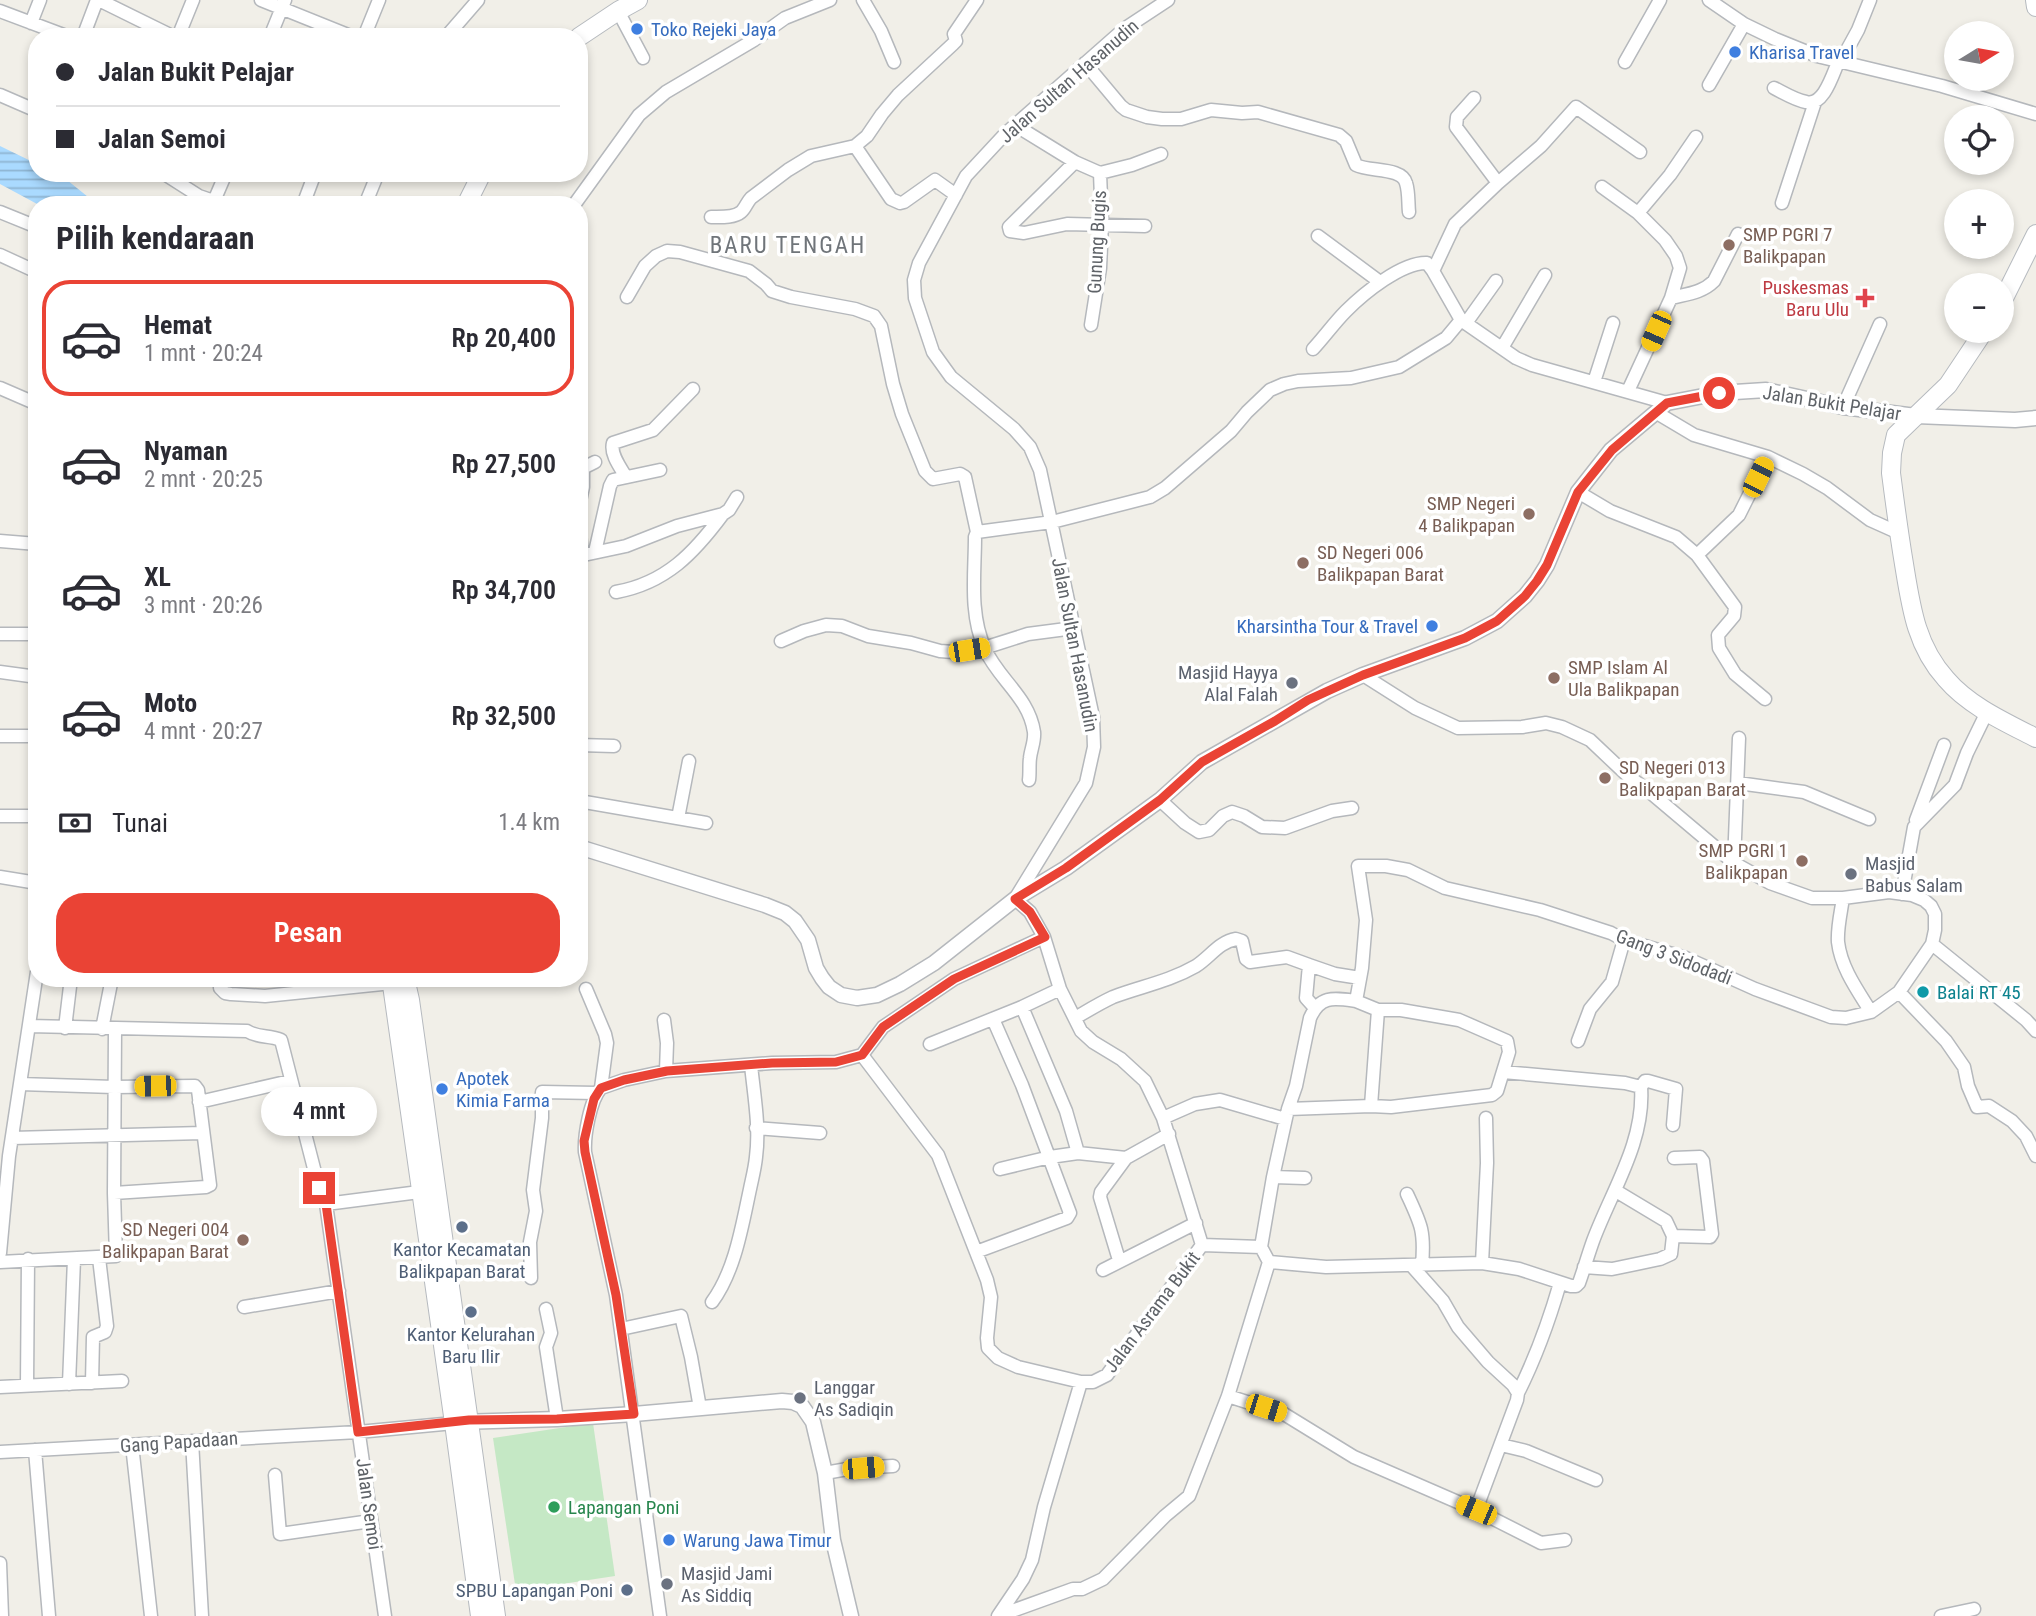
<!DOCTYPE html>
<html lang="id">
<head>
<meta charset="utf-8">
<style>
	:root { --surface:#fff; --page:#f2f2f3; --text:#2b2b33; --muted:#7c7c81; --line:#e1e1e2; --accent:#ea4335 }
	body { margin:0; font-family:"Roboto Condensed",sans-serif; background:var(--page); color:var(--text); height:100vh; display:flex; flex-direction:column; font-size:26px; white-space:nowrap }
	* { box-sizing:border-box; margin:0 }
	p { font-size:23px; color:var(--muted) }
	.icon { flex:none; width:38px; height:38px; fill:none; stroke:currentColor; stroke-width:2; stroke-linecap:round; stroke-linejoin:round }
	.map { position:relative; flex:1; overflow:hidden }
	.sheet { position:absolute; left:28px; top:196px; width:560px; height:791px; display:flex; flex-direction:column; background:var(--surface); border-radius:28px; box-shadow:0 4px 10px #0003 }
	.sheet>* { flex:none }
	.hud { position:absolute; left:28px; top:28px; width:560px; height:154px; border-radius:28px; box-shadow:0 4px 10px #0003; display:grid; align-content:center; height:154px; padding:0 28px; background:var(--surface) }
	.needle { width:46px; rotate:79deg }
	.tools { position:absolute; left:1944px; top:21px; display:grid; gap:14px }
	.tools a { display:grid; place-items:center; width:70px; height:70px; border-radius:50%; background:var(--surface); box-shadow:0 4px 10px #0003; font-size:35px }
	.end { position:absolute; width:32px; height:32px; margin:-16px; border:9px solid #ea4335; background:#fff; box-shadow:0 0 0 4px #fff }
	.from { border-radius:50% }
	.bubble { position:absolute; height:49px; border-radius:24px; background:var(--surface); box-shadow:0 4px 10px #0003; font-size:23px; font-weight:600; line-height:49px; text-align:center }
	.car { position:absolute; width:21px; height:42px; margin:-21px -10px; border-radius:9px; box-shadow:0 0 5px 2px #0007; background:linear-gradient(#f5c518 24%,#345 0 40%,#f5c518 0 76%,#345 0 86%,#f5c518 0) }
	.hud b { display:flex; align-items:center; gap:24px; height:66px; font-size:26px }
	.hud b+b { border-top:2px solid var(--line) }
	.hud i { width:18px; height:18px; background:var(--text) }
	ul { padding:0; list-style:none }
	li { display:flex; align-items:center; gap:21px; height:116px; margin:0 14px 10px; padding:0 14px; border:4px solid transparent; border-radius:28px }
	li div { flex:1 }
	li b { display:block; font-size:26px }
	li em { font-style:normal; font-weight:600 }
	li.selected { border-color:var(--accent) }
	li>.icon { width:63px; height:63px; stroke-width:1.5 }
	h2 { padding:0 28px; font-size:32px; line-height:84px }
	.pay { display:flex; align-items:center; gap:18px; height:77px; padding:0 28px; font-size:26px }
	.pay p { margin-inline-start:auto }
	.button { display:flex; gap:14px; margin-top:auto; padding:14px 28px }
	.button a { flex:1; height:80px; border-radius:28px; background:var(--accent); color:#fff; font-size:28px; font-weight:600; line-height:80px; text-align:center }
	.map>svg:first-child { display:block }
	.grass { fill:#c5e8c5 }
	.water { fill:url(#water-rules) }
	.lines { fill:none; stroke-linecap:round; stroke-linejoin:round }
	.minor-casing { stroke:#b5b8bc; stroke-width:15 }
	.tertiary-casing { stroke:#b5b8bc; stroke-width:17 }
	.secondary-casing { stroke:#b6babf; stroke-width:20 }
	.minor { stroke:#fff; stroke-width:12 }
	.tertiary { stroke:#fff; stroke-width:14 }
	.secondary { stroke:#fff; stroke-width:18 }
	.route { stroke:#ea4335; stroke-width:9 }
	.shop-dot { fill:#3f7fe0; stroke:#fff; stroke-width:2.5 }
	.education-dot { fill:#8d6e63; stroke:#fff; stroke-width:2.5 }
	.health-dot { fill:#e0444e; stroke:#fff; stroke-width:2.5 }
	.worship-dot { fill:#6b7280; stroke:#fff; stroke-width:2.5 }
	.culture-dot { fill:#0f9aa8; stroke:#fff; stroke-width:2.5 }
	.service-dot { fill:#5c6f8a; stroke:#fff; stroke-width:2.5 }
	.leisure-dot { fill:#2e9e5b; stroke:#fff; stroke-width:2.5 }
	.labels { text-anchor:middle; dominant-baseline:central; stroke-width:7; stroke-linejoin:round; paint-order:stroke }
	.shop-label { font-size:19px; fill:#366cbe; stroke:#fff; text-anchor:start }
	.street-label { font-size:19px; fill:#5f6368; stroke:#fff }
	.education-label { font-size:19px; fill:#785e54; stroke:#fff; text-anchor:start }
	.health-label { font-size:19px; fill:#be3a42; stroke:#fff; text-anchor:end }
	.worship-label { font-size:19px; fill:#5b616d; stroke:#fff; text-anchor:start }
	.culture-label { font-size:19px; fill:#0d838f; stroke:#fff; text-anchor:start }
	.service-label { font-size:19px; fill:#4e5e75; stroke:#fff }
	.leisure-label { font-size:19px; fill:#27864d; stroke:#fff; text-anchor:start }
	.quarter-label { font-size:23px; letter-spacing:2px; fill:#70757a; stroke:#fff }
</style>
</head>
<body>
<div class="map">
<svg width="2036" height="1616" viewBox="0 0 2036 1616">
	<defs>
		<pattern id="water-rules" width="6" height="5" patternUnits="userSpaceOnUse" patternTransform="scale(1.75)"><rect width="6" height="5" fill="#aadaff"/><path d="M0 2.5h6" fill="none" stroke="#8eb4d2"/></pattern>
	</defs>
	<rect width="100%" height="100%" fill="#f1efe8"/>
	<path class="grass" d="M593,1423L615,1576L516,1591L493,1438Z"/>
	<path class="water" d="M0,146L37,164V173H54L67,180L98,205H39L0,184Z"/>
	<g class="lines">
		<g class="minor-casing">
			<path id="minor" d="M99,0L174,37
				M261,0L353,37
				M863,0L881,31L894,62
				M1709,0L1744,24L1775,39L1817,56L1942,86L2036,114
				M0,11L69,37
				M618,11L643,58
				M31,23L40,0
				M83,37L97,0
				M178,37L193,0
				M270,37L285,0
				M364,37L379,0
				M446,37L478,0
				M1841,61L1858,30L1870,0
				M1625,62L1660,0
				M1085,63L1121,106L1126,110L1147,117L1162,119H1181L1211,110L1242,113L1258,112L1339,135L1346,141L1356,165C1369,172 1402,167 1406,183C1409,192 1408,203 1409,212
				M1709,85L1744,24
				M1774,88C1784,93 1795,100 1806,102C1824,107 1833,73 1839,60
				M0,95L37,111
				M1474,98L1457,117L1456,127L1498,183
				M1015,125L1075,162L1100,173L1102,223L1100,268L1091,325
				M855,146L891,199L900,203L904,202L935,180L956,195
				M1640,152L1576,107L1541,146L1498,183L1455,224L1433,271L1461,320L1516,358L1532,365L1667,403
				M1075,162L1009,227L1010,231L1024,233L1067,224L1145,226
				M163,173L199,196L225,205
				M1100,173L1132,165L1161,154
				M1602,187L1638,213L1665,240L1676,256L1680,268L1671,298L1628,391
				M214,201L226,173
				M1782,203L1815,102
				M303,205L315,173
				M365,205L378,173
				M574,205L639,115L666,92L754,40L785,18L830,0
				M0,212L37,227
				M1638,213L1670,175L1696,137
				M711,217C720,217 734,218 741,212C745,209 747,202 751,198L788,170L811,156L855,146L867,136L882,114L898,95L953,44L956,41L954,34L977,0
				M1318,236L1380,282
				M0,255L37,272
				M627,297L645,266L656,256L667,251L680,252L749,271L766,284L772,291L791,297L855,309L874,316L881,326L893,384L902,414L925,471L933,479L960,474L965,477L977,532
				M1671,298C1687,294 1702,293 1714,281L1738,234
				M1466,323L1496,281
				M1502,348L1545,275
				M1313,349C1324,337 1335,322 1346,311C1364,293 1402,262 1427,263L1433,271
				M1594,382L1613,323
				M0,388L37,404
				M1843,407L1880,324
				M1657,413L1694,435L1768,457L1803,474L1827,488L1870,520L1899,533
				M626,477C620,467 610,454 613,443L653,430L693,389
				M1578,492L1610,511L1676,537L1697,555L1735,607L1734,616L1718,635L1719,648L1735,674L1765,699
				M579,506L583,487V468L595,462
				M579,521L582,555
				M0,541L37,544
				M595,552L610,486L613,480L660,470
				M1697,555L1739,515L1768,457
				M579,556L626,546L677,526L723,514L729,510L737,497
				M616,592C666,583 694,553 723,514
				M0,634H37
				M781,641L804,631L826,625L842,626L868,636L911,643L940,651L953,652L984,648L1028,634L1074,628
				M0,672L37,677
				M1363,675L1415,708L1458,728L1522,727L1546,723L1562,727L1590,740L1627,775L1651,793L1734,863L1770,883L1812,898H1843L1889,892L1912,895L1924,900L1931,906L1935,914V930L1932,944L1899,992L1871,1012L1846,1018L1831,1017L1755,989L1686,958L1624,940L1611,933L1540,910L1445,888L1408,870L1386,866H1358L1366,920L1362,968L1356,1001L1378,1010H1401L1459,1020L1507,1041L1509,1052L1497,1091L1492,1095L1391,1107L1371,1106
				M0,736H37
				M579,745L614,746
				M1029,780C1030,773 1029,765 1030,758C1031,749 1035,741 1034,732C1029,697 998,679 985,649C969,614 975,573 975,537L977,532L1052,522L1150,497L1165,488L1231,431L1247,412L1270,390L1284,384L1298,381L1351,378L1399,367L1446,338L1461,320
				M1738,783L1804,792L1869,819
				M1160,800L1185,823L1199,832L1209,830L1223,816L1232,812L1244,816L1262,827L1285,828L1332,811L1352,808
				M579,801L706,823
				M0,816H37
				M678,818L689,761
				M1916,820L1944,745
				M1734,863L1739,738
				M0,877L37,883
				M1902,894L1914,827L1955,785L1967,753L1987,712
				M1843,898C1841,912 1837,928 1838,942C1841,968 1858,991 1871,1012
				M1932,944L2026,1020L2036,1031
				M1309,965L1335,974L1360,978
				M220,978V988L225,993L231,994L265,996L392,983
				M586,989L605,1034L607,1043L601,1088
				M1899,992L1946,1041L1964,1067L1968,1086L1977,1107L1989,1106L2012,1121L2026,1136L2036,1156
				M1022,1007L1066,1111L1078,1153
				M1075,1018C1087,1011 1100,1003 1113,997C1142,986 1168,982 1196,966C1210,957 1219,942 1236,939L1242,941L1246,959L1250,962L1287,957L1309,965L1306,998L1315,1008
				M664,1020L667,1043L666,1071
				M29,1026L247,1031C258,1038 269,1035 281,1040L319,1188L326,1204L385,1616
				M65,1028L71,978
				M102,1029L112,978
				M1578,1041L1590,1009L1612,982L1624,940
				M930,1044L1022,1007L1060,989
				M862,1055L938,1155L987,1280L991,1297L987,1338L988,1348L998,1358L1018,1367L1081,1382H1093L1107,1375L1202,1245L1163,1118L1145,1081L1121,1059L1093,1042L1081,1031L1060,989L1044,937L1030,912L1015,899L1086,783L1094,747L1093,717L1040,470L1030,447L1014,429L951,377L933,352L915,298L914,280L919,263L966,176L1005,134L1124,29L1168,0
				M862,1055L883,1027L954,979L1044,937
				M20,1084L114,1087L195,1086L198,1090L210,1185L206,1187L114,1193
				M1641,1087L1645,1081H1648L1676,1089L1673,1125
				M199,1102L290,1081
				M1288,1109L1296,1086L1310,1018C1320,995 1334,998 1356,1001
				M1163,1118L1195,1104L1220,1100L1285,1119
				M756,1128L820,1133
				M12,1138L202,1133
				M1000,1169L1050,1157L1078,1153L1126,1158L1169,1134
				M1273,1177L1305,1178
				M1407,1194C1421,1224 1425,1231 1422,1265
				M326,1204L427,1191
				M1673,1236L1710,1237L1712,1234L1703,1161L1700,1157L1674,1158
				M1202,1245L1261,1247L1269,1262L1326,1267L1482,1263L1519,1269L1571,1286H1576L1579,1283C1584,1269 1588,1255 1593,1241C1611,1192 1645,1142 1641,1087L1625,1083L1503,1072
				M1261,1247L1273,1177L1288,1109L1371,1106L1378,1010
				M976,1252L1067,1218L1070,1213L1022,1085L993,1019
				M0,1253L9,1156L37,972
				M1119,1260L1100,1197L1101,1192L1126,1158
				M0,1262L116,1256L114,1193L115,1029
				M1482,1263L1487,1163L1486,1118
				M1411,1265L1443,1301L1458,1327L1488,1362L1513,1385L1518,1393L1517,1400L1476,1510
				M1584,1267L1612,1269L1660,1259L1671,1254L1673,1236L1666,1221L1616,1191
				M1103,1270L1196,1223
				M531,1278L530,1242L536,1211L533,1190L542,1118V1092L596,1093
				M712,1302C735,1271 742,1226 750,1189C752,1179 755,1168 756,1157C760,1127 754,1095 751,1065
				M244,1307L339,1291
				M546,1309L551,1333L546,1347L557,1419
				M621,1329L681,1316L691,1357L700,1408
				M92,1383L93,1337L105,1332L107,1326L99,1258
				M69,1384L74,1259
				M27,1386L28,1259
				M0,1387L122,1381
				M1518,1393C1536,1357 1549,1321 1560,1283
				M1228,1396L1284,1414L1354,1457L1476,1510L1541,1543L1565,1540
				M192,1441L202,1616
				M132,1445L151,1616
				M1501,1445L1526,1451L1596,1480
				M35,1450L49,1616
				M0,1452L358,1432L454,1423
				M825,1473L853,1468L893,1466
				M275,1475L280,1534L371,1521
				M0,1563L2,1616
				M660,1616L616,1295L585,1152C584,1136 590,1100 601,1088L624,1080L666,1071L772,1063L836,1062L862,1055
				M998,1616L1073,1589H1082L1103,1579L1165,1516L1189,1496L1228,1396L1269,1262
				M998,1616L1023,1579L1032,1560L1044,1507L1081,1382
				M1941,1616L1974,1609"/>
		</g>
		<g class="tertiary-casing">
			<path id="tertiary" d="M579,847L765,905L785,913L795,921L808,940L816,968L822,978L829,987L841,995L857,998L877,995L900,984L934,963L1015,899L1066,868L1160,800L1202,762L1327,691L1363,675L1465,638L1497,621L1525,596L1537,581L1547,565L1578,492L1611,450L1667,403L1719,393L1766,390L1843,407L1916,416L2015,420L2036,418
				M459,1422L557,1419L634,1414L782,1401L793,1402L802,1406L813,1422L825,1473L833,1540L851,1616"/>
		</g>
		<g class="secondary-casing">
			<path id="secondary" d="M2035,0L2036,7
				M579,37L618,11L638,0
				M466,205L482,173
				M2002,302L2036,234
				M1984,331L1948,385L1896,435L1892,453L1891,473C1895,504 1899,534 1904,564C1911,607 1916,646 1946,679C1969,706 2005,722 2036,738
				M391,978L454,1423L480,1616
				M405,978L410,1000L496,1616"/>
		</g>
		<use href="#minor" class="minor"/>
		<use href="#tertiary" class="tertiary"/>
		<use href="#secondary" class="secondary"/>
	</g>
	<g class="lines">
		<path class="route" d="M319,1188L326,1204L358,1432L469,1420L557,1419L634,1414L616,1295L585,1152L584,1141L594,1099L601,1088L624,1080L667,1071L772,1063L836,1062L862,1055L883,1027L954,979L1045,937L1030,912L1015,899L1066,868L1160,800L1202,762L1275,721L1308,700L1363,675L1465,638L1497,621L1525,596L1537,581L1547,565L1578,492L1612,450L1667,403L1719,393"/>
	</g>
	<g class="shop-dot">
		<circle cx="637" cy="29" r="7"/>
		<circle cx="1735" cy="52" r="7"/>
		<circle cx="1432" cy="626" r="7"/>
		<circle cx="442" cy="1089" r="7"/>
		<circle cx="669" cy="1540" r="7"/>
	</g>
	<g class="education-dot">
		<circle cx="1729" cy="245" r="7"/>
		<circle cx="1529" cy="514" r="7"/>
		<circle cx="1303" cy="563" r="7"/>
		<circle cx="1554" cy="678" r="7"/>
		<circle cx="1605" cy="778" r="7"/>
		<circle cx="1802" cy="861" r="7"/>
		<circle cx="243" cy="1240" r="7"/>
	</g>
	<path class="health-dot" d="M1861.5 287.5h7v7h7v7h-7v7h-7v-7h-7v-7h7z"/>
	<g class="worship-dot">
		<circle cx="1292" cy="683" r="7"/>
		<circle cx="1851" cy="874" r="7"/>
		<circle cx="800" cy="1398" r="7"/>
		<circle cx="667" cy="1584" r="7"/>
	</g>
	<circle class="culture-dot" cx="1923" cy="992" r="7"/>
	<g class="service-dot">
		<circle cx="462" cy="1227" r="7"/>
		<circle cx="471" cy="1312" r="7"/>
		<circle cx="627" cy="1590" r="7"/>
	</g>
	<circle class="leisure-dot" cx="554" cy="1507" r="7"/>
	<g class="labels">
		<g class="shop-label">
			<text x="651" y="29">Toko Rejeki Jaya</text>
			<text x="1749" y="52">Kharisa Travel</text>
			<text x="1418" y="626" text-anchor="end">Kharsintha Tour &amp; Travel</text>
			<text x="456" y="1078">Apotek<tspan x="456" dy="22">Kimia Farma</tspan></text>
			<text x="683" y="1540">Warung Jawa Timur</text>
		</g>
		<g class="street-label">
			<text transform="translate(1069 81) rotate(-41)">Jalan Sultan Hasanudin</text>
			<text transform="translate(1097 242) rotate(-87)">Gunung Bugis</text>
			<text transform="translate(1832 403) rotate(9)">Jalan Bukit Pelajar</text>
			<text transform="translate(1075 645) rotate(79)">Jalan Sultan Hasanudin</text>
			<text transform="translate(1674 957) rotate(21)">Gang 3 Sidodadi</text>
			<text transform="translate(1152 1312) rotate(-53)">Jalan Asrama Bukit</text>
			<text transform="translate(179 1442) rotate(-4)">Gang Papadaan</text>
			<text transform="translate(369 1504) rotate(82)">Jalan Semoi</text>
		</g>
		<g class="education-label">
			<text x="1743" y="234">SMP PGRI 7<tspan x="1743" dy="22">Balikpapan</tspan></text>
			<text x="1515" y="503" text-anchor="end">SMP Negeri<tspan x="1515" dy="22">4 Balikpapan</tspan></text>
			<text x="1317" y="552">SD Negeri 006<tspan x="1317" dy="22">Balikpapan Barat</tspan></text>
			<text x="1568" y="667">SMP Islam Al<tspan x="1568" dy="22">Ula Balikpapan</tspan></text>
			<text x="1619" y="767">SD Negeri 013<tspan x="1619" dy="22">Balikpapan Barat</tspan></text>
			<text x="1788" y="850" text-anchor="end">SMP PGRI 1<tspan x="1788" dy="22">Balikpapan</tspan></text>
			<text x="229" y="1229" text-anchor="end">SD Negeri 004<tspan x="229" dy="22">Balikpapan Barat</tspan></text>
		</g>
		<g class="health-label">
			<text x="1849" y="287">Puskesmas<tspan x="1849" dy="22">Baru Ulu</tspan></text>
		</g>
		<g class="worship-label">
			<text x="1278" y="672" text-anchor="end">Masjid Hayya<tspan x="1278" dy="22">Alal Falah</tspan></text>
			<text x="1865" y="863">Masjid<tspan x="1865" dy="22">Babus Salam</tspan></text>
			<text x="814" y="1387">Langgar<tspan x="814" dy="22">As Sadiqin</tspan></text>
			<text x="681" y="1573">Masjid Jami<tspan x="681" dy="22">As Siddiq</tspan></text>
		</g>
		<g class="culture-label">
			<text x="1937" y="992">Balai RT 45</text>
		</g>
		<g class="service-label">
			<text x="462" y="1249">Kantor Kecamatan<tspan x="462" dy="22">Balikpapan Barat</tspan></text>
			<text x="471" y="1334">Kantor Kelurahan<tspan x="471" dy="22">Baru Ilir</tspan></text>
			<text x="613" y="1590" text-anchor="end">SPBU Lapangan Poni</text>
		</g>
		<g class="leisure-label">
			<text x="568" y="1507">Lapangan Poni</text>
		</g>
		<g class="quarter-label">
			<text x="788" y="245">BARU TENGAH</text>
		</g>
	</g>
</svg>
<div class="tools">
<a><svg class="needle" viewBox="-14 -14 28 28"><path d="M0-13l5 13h-10z" fill="#e53935"/><path d="M0 13l5-13h-10z" fill="#7c7c81"/></svg></a>
<a><svg class="icon" aria-label="locate" viewBox="0 0 24 24"><circle cx="12" cy="12" r="6"/><path d="M12 2v4M12 18v4M2 12h4M18 12h4"/></svg></a>
<a>+</a>
<a>−</a>
</div>
<i class="end from" style="left:1719px;top:393px"></i>
<i class="end" style="left:319px;top:1188px"></i>
<div class="bubble" style="left:261px;top:1087px;width:116px">4 mnt</div>
<i class="car" style="left:1656px;top:331px;rotate:204deg"></i>
<i class="car" style="left:1758px;top:477px;rotate:26deg"></i>
<i class="car" style="left:969px;top:650px;rotate:81deg"></i>
<i class="car" style="left:155px;top:1086px;rotate:269deg"></i>
<i class="car" style="left:1266px;top:1408px;rotate:108deg"></i>
<i class="car" style="left:863px;top:1468px;rotate:85deg"></i>
<i class="car" style="left:1476px;top:1510px;rotate:293deg"></i>
<div class="hud">
<b><i class="from"></i>Jalan Bukit Pelajar</b>
<b><i></i>Jalan Semoi</b>
</div>
<section class="sheet">
<h2>Pilih kendaraan</h2>
<ul>
<li class="selected"><svg class="icon" aria-label="car" viewBox="0 0 24 24"><path d="M5 17H2v-5l4-1 3-4h7l3 4 3 1v5h-3M9 17h6M6 11h13"/><circle cx="7" cy="17" r="2"/><circle cx="17" cy="17" r="2"/></svg><div><b>Hemat</b><p>1 mnt · 20:24</p></div><em>Rp 20,400</em></li>
<li><svg class="icon" aria-label="car" viewBox="0 0 24 24"><path d="M5 17H2v-5l4-1 3-4h7l3 4 3 1v5h-3M9 17h6M6 11h13"/><circle cx="7" cy="17" r="2"/><circle cx="17" cy="17" r="2"/></svg><div><b>Nyaman</b><p>2 mnt · 20:25</p></div><em>Rp 27,500</em></li>
<li><svg class="icon" aria-label="car" viewBox="0 0 24 24"><path d="M5 17H2v-5l4-1 3-4h7l3 4 3 1v5h-3M9 17h6M6 11h13"/><circle cx="7" cy="17" r="2"/><circle cx="17" cy="17" r="2"/></svg><div><b>XL</b><p>3 mnt · 20:26</p></div><em>Rp 34,700</em></li>
<li><svg class="icon" aria-label="car" viewBox="0 0 24 24"><path d="M5 17H2v-5l4-1 3-4h7l3 4 3 1v5h-3M9 17h6M6 11h13"/><circle cx="7" cy="17" r="2"/><circle cx="17" cy="17" r="2"/></svg><div><b>Moto</b><p>4 mnt · 20:27</p></div><em>Rp 32,500</em></li>
</ul>
<div class="pay"><svg class="icon" aria-label="cash" viewBox="0 0 24 24"><path d="M3 7h18v10H3z"/><circle cx="12" cy="12" r="2"/></svg>Tunai<p>1.4 km</p></div>
<div class="button"><a>Pesan</a></div>
</section>
</div>
</body>
</html>
